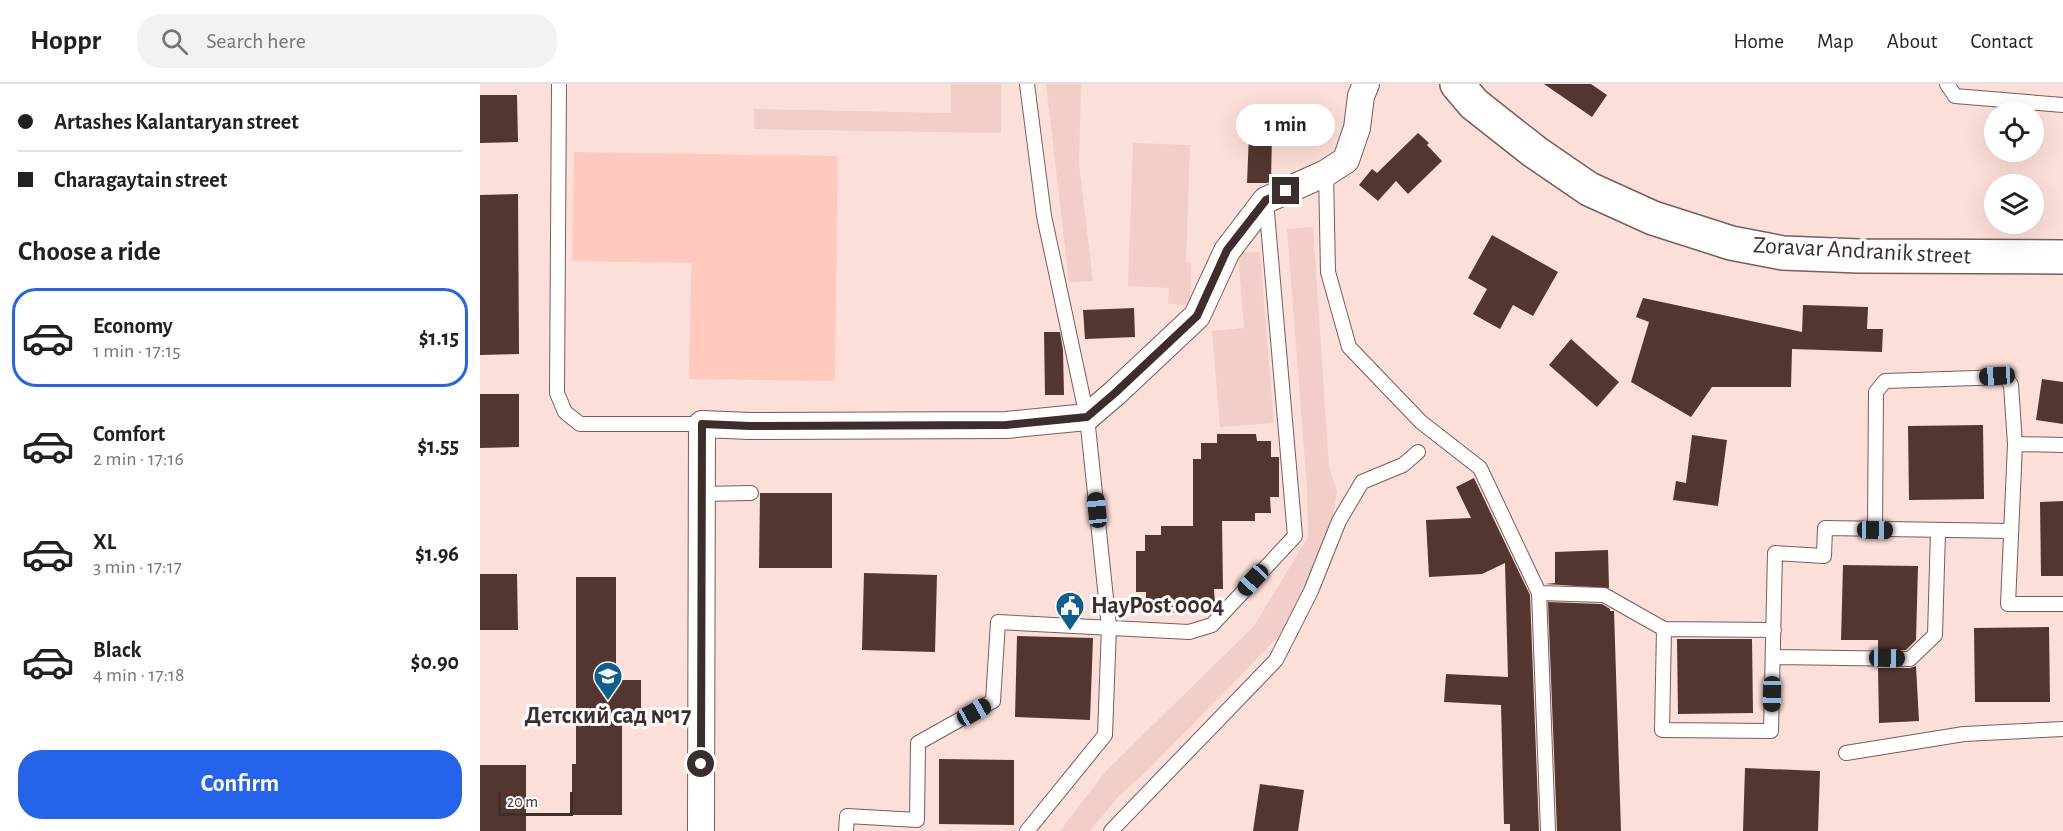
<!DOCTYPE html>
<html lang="en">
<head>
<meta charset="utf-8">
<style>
	:root { --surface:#fff; --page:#f2f2f2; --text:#202124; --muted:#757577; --line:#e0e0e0; --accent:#2563eb }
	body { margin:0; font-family:"Alegreya Sans",sans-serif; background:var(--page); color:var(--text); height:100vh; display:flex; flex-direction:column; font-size:22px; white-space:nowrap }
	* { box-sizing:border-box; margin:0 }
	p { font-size:20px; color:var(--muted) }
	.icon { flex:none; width:33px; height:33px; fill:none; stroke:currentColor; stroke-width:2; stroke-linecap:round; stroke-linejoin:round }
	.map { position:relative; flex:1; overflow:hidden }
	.panel { display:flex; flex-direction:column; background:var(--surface); width:480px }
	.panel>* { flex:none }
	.banner { display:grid; align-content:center; height:132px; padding:0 18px; background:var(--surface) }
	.tools { position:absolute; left:1504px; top:18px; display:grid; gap:12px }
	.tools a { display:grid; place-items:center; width:60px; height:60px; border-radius:50%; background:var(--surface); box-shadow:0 6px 24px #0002; font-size:30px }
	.scale { position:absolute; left:18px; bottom:15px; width:75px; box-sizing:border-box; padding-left:6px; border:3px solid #3c2e2b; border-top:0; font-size:16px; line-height:21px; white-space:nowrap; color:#3c2e2b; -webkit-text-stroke:4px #fff; paint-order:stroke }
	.end { position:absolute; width:27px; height:27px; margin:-14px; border:8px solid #3c2e2b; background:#fff; box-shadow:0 0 0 3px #fff }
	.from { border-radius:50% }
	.bubble { position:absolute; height:42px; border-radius:21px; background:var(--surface); box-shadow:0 6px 24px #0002; font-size:20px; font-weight:700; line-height:42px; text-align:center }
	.car { position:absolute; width:18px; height:36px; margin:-18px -9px; border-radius:8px; box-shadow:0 0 4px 2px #0007; background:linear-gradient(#222 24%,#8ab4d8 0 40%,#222 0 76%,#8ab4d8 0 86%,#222 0) }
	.banner b { display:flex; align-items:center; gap:21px; height:57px; font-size:22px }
	.banner b+b { border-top:2px solid var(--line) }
	.banner i { width:15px; height:15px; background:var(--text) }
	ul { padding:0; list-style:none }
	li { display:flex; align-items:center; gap:18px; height:99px; margin:0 12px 9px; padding:0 6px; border:3px solid transparent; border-radius:24px }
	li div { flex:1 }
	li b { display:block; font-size:22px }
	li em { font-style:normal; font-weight:700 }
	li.active { border-color:var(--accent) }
	li>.icon { width:54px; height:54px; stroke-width:1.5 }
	h2 { padding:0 18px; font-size:27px; line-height:72px }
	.primary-button { display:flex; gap:12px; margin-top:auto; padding:12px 18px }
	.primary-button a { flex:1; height:69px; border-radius:24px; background:var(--accent); color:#fff; font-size:24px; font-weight:700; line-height:69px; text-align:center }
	header { display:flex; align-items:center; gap:36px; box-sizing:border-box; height:84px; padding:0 30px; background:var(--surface); border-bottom:2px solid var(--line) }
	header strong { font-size:28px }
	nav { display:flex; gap:33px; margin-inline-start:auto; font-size:21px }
	.search { width:420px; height:54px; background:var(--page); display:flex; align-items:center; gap:15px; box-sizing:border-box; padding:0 21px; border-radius:24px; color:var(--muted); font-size:22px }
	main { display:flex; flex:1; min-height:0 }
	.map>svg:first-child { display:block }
	.built { fill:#f1cec7 }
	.green { fill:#ffcabe }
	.building { fill:#533630 }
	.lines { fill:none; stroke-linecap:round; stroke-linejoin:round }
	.lane-casing { stroke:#7b5c56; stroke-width:16 }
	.street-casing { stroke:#7b5c56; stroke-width:28 }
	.secondary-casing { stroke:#7b5c56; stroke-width:36 }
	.lane { stroke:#fff; stroke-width:14 }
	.street { stroke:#fff; stroke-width:26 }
	.secondary { stroke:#fff; stroke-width:33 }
	.route { stroke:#3c2e2b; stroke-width:8 }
	.labels { text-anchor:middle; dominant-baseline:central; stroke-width:6; stroke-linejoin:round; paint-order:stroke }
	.street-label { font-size:24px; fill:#3c2e2b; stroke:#fff }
	.poi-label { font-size:24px; font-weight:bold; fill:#3c2e2b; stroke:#fff; text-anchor:start }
</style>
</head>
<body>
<header>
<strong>Hoppr</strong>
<div class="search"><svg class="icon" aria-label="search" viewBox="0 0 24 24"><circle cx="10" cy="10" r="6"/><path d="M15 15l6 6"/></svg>Search here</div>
<nav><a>Home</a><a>Map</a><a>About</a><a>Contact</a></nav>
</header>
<main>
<section class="panel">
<div class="banner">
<b><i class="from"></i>Artashes Kalantaryan street</b>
<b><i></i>Charagaytain street</b>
</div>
<h2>Choose a ride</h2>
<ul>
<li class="active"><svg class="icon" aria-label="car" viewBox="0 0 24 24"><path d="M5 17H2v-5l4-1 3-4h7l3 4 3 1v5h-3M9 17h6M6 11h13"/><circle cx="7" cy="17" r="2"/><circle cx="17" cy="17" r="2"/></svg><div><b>Economy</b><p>1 min · 17:15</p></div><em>$1.15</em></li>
<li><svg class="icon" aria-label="car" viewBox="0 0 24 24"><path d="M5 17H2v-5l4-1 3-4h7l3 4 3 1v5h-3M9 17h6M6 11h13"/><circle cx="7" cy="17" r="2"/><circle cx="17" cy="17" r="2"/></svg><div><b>Comfort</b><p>2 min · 17:16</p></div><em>$1.55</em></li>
<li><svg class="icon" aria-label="car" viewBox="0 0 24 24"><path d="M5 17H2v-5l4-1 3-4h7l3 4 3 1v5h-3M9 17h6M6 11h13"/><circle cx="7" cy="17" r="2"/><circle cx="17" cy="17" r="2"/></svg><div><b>XL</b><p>3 min · 17:17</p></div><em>$1.96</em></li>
<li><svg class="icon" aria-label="car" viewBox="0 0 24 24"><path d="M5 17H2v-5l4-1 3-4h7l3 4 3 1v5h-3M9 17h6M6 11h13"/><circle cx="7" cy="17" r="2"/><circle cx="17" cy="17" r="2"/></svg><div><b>Black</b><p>4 min · 17:18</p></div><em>$0.90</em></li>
</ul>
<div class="primary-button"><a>Confirm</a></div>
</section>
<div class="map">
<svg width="1583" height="747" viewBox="0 0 1583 747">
	<rect width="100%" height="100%" fill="#fddfd9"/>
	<path class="built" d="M471,0H521V49L274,45V25L471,29Z
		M566,0H601L599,80L613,197L589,198Z
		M653,59L710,61L706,178L711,179L710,221L688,220L689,204L648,202Z
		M833,143L849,383L857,408L849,457L799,552L669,685L639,712L610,747H580L626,687L774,542L828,453L827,404L807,145Z
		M780,168L794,339L740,343L732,247L764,244L758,169Z"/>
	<path class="green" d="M94,68L358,72L355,297L209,295L211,179L92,177Z"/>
	<path class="building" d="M1064,0H1111L1127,11L1112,33Z
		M0,11H37L38,58L0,59Z
		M938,49L949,59L947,61L962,77L928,110L916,97L898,117L879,101L892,85L897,89Z
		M769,50H792L791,97L787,99H767Z
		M38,110L39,270L0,271V111Z
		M1012,151L1078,188L1053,232L1033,221L1020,245L993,230L1007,205L988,194Z
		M1163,214L1322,248L1323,221L1388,223L1387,245H1403L1402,268L1312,265L1311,303H1232L1211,333L1151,298L1169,238L1156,233Z
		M654,224L655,253L605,255L603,226Z
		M564,248H580L583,266L584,311H565Z
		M1091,255L1139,298L1117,323L1069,281Z
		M1562,295L1583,298V340L1556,336Z
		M0,310H39V363L0,364Z
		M1503,341L1504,415L1429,416L1428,342Z
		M737,350H776L777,357H791V373H799V413H790L791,429H775V437H742L743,505H734L735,521H719V529H681V520H666V508H656V467H665V451H681V442H713V375H721V359H737Z
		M1212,351L1247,356L1238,422L1193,416L1196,397L1206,399Z
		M994,394L1050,511L1059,747H1030V740H1024L1021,621L964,618L966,590L1028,593L1025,479L1002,490L949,493L946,436L991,434L976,403Z
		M280,409H352V484H279Z
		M1583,417V492H1561L1560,418Z
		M1128,466L1129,504L1065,500L1075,499V468Z
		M1363,481L1438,482L1436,556L1426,566H1398V556H1361Z
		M384,489L457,491L455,568L382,566Z
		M0,490H37L38,546H0Z
		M96,493H136V596H161V640L142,641V731H92V680H96Z
		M1068,518L1122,520L1130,525V527H1134L1141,747H1077Z
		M1569,543L1570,618H1495L1494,544Z
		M537,552L613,554L610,636L535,633Z
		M1197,555H1272L1273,629L1198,630Z
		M1436,582L1439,637L1399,639L1398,584H1430Z
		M459,675L534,676V741L459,740Z
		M0,681H46V747H0Z
		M1265,684L1340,687L1338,747H1263Z
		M780,700L824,706L818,747H773Z"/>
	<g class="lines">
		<g class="lane-casing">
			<path id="lane" d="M79,0L77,309L85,328L100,340H222
				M547,0L564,132L607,333L629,543L625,651L547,747
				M1467,0L1475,12L1583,21
				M846,89L848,188L869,263L941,338L1000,384L1059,509L1068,747
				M1535,360L1583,361
				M221,410L271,409
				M1395,445L1396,308L1405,297L1526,293L1531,301L1535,360L1528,520H1583
				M1059,509L1124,511L1184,545L1182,646L1291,647L1295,469L1344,472L1345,444L1531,447
				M1184,545L1294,546
				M1293,573L1430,575L1455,551L1458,447
				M1366,669L1484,650L1583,645
				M366,747L367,732L437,736L438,659L513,617L518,538L709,548L732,541L815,452L786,117
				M631,747L796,576L831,507L859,437L882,398L923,381L938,368"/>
		</g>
		<g class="street-casing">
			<path id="street" d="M221,747L222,340L270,342L526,341L607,333L635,309L717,232L747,167L786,116L846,89L866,76L877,44L881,12L886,0"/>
		</g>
		<g class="secondary-casing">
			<path id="secondary" d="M977,0L994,20L1055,68L1109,105L1173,134L1251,159L1303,169L1379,172L1583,173"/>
		</g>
		<use href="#lane" class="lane"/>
		<use href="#street" class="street"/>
		<use href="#secondary" class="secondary"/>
	</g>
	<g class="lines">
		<path class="route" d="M221,680L222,340L270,342L526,341L607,333L635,309L717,232L747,166L786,116L806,107"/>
	</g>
	<defs>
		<g id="civic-pin" transform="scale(1.5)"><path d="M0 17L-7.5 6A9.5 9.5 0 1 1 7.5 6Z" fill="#0b5f91" stroke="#fff"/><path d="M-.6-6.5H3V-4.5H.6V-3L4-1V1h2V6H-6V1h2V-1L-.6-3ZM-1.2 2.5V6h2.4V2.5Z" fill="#fff"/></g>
		<g id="school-pin" transform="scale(1.5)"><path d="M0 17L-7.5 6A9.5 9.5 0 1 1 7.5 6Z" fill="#0b5f91" stroke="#fff"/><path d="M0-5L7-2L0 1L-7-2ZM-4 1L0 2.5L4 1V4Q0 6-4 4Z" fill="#fff"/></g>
	</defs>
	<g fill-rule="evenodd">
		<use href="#civic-pin" x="590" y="522"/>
		<use href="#school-pin" x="128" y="592"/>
	</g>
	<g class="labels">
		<g class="street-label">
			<text transform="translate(1382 167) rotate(3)">Zoravar Andranik street</text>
		</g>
		<g class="poi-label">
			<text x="611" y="522">HayPost 0004</text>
			<text x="128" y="632" text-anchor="middle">Детский сад №17</text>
		</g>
	</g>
</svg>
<div class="tools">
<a><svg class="icon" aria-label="locate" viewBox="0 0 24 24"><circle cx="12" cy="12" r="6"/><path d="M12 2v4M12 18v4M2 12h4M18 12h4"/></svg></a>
<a><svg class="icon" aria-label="layers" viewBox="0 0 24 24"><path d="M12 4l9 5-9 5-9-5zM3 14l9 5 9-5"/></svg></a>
</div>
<div class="scale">20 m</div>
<i class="end from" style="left:221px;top:680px"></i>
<i class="end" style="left:806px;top:107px"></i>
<div class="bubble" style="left:756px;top:20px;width:99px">1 min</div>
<i class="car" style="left:1517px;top:292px;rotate:267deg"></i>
<i class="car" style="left:617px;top:426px;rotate:354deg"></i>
<i class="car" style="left:1395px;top:446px;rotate:91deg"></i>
<i class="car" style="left:773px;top:496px;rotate:223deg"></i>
<i class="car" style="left:1407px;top:574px;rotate:91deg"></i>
<i class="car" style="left:1292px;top:610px;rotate:181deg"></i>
<i class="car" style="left:494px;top:628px;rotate:61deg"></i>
</div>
</main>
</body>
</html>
